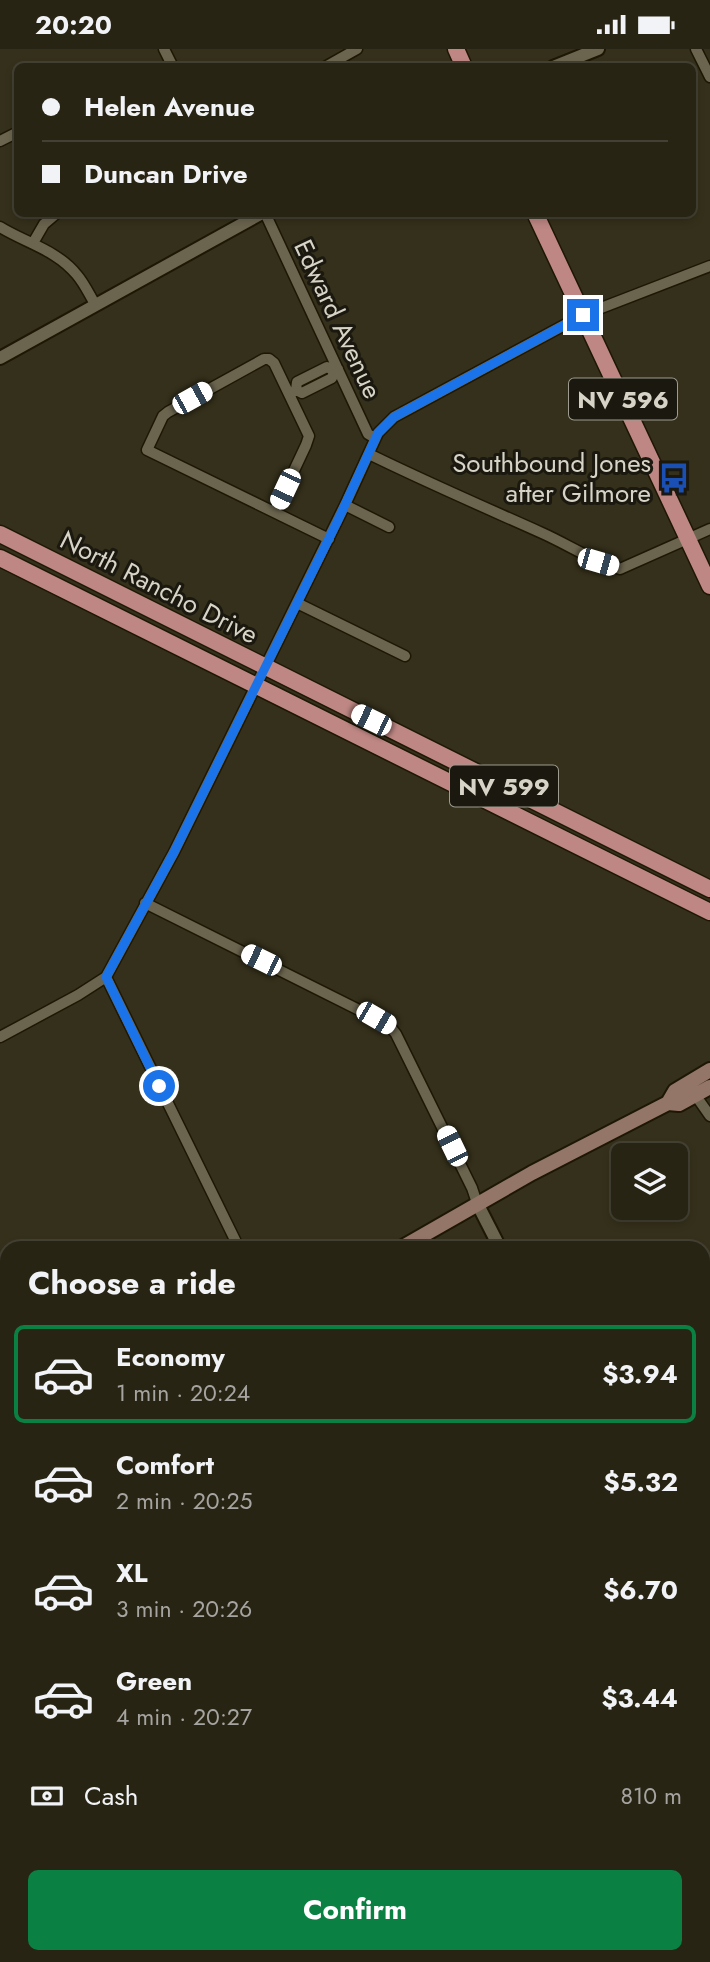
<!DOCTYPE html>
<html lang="en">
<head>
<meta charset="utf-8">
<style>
	:root { --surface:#282414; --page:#343022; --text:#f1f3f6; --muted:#a5a4a0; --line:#444134; --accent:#0b8043 }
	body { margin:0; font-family:Jost,sans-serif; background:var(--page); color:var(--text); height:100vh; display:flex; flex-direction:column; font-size:26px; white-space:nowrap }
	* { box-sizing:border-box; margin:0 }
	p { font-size:23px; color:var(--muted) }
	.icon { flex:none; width:38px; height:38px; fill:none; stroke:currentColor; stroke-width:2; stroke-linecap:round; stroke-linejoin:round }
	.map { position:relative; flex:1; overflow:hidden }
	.sheet { position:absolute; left:0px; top:1192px; width:710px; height:723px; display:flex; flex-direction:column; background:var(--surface); border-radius:21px 21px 0 0; box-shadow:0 4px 10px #0003,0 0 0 2px var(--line) }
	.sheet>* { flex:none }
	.banner { position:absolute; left:14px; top:14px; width:682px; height:154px; border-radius:10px; box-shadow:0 4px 10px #0003,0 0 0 2px var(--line); display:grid; align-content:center; height:154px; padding:0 28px; background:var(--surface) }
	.tools { position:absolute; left:611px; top:1094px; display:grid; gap:14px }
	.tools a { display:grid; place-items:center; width:77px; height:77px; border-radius:10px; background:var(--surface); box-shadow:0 4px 10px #0003,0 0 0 2px var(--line); font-size:35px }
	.end { position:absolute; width:32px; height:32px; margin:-16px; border:9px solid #1a73e8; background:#fff; box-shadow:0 0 0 4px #fff }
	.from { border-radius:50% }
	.car { position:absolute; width:21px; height:42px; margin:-21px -10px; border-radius:9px; box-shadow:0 0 5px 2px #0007; background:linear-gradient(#fff 24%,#345 0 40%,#fff 0 76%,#345 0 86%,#fff 0) }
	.banner b { display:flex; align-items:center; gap:24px; height:66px; font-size:26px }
	.banner b+b { border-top:2px solid var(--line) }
	.banner i { width:18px; height:18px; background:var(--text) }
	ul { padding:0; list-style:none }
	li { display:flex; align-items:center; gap:21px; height:98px; margin:0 14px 10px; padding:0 14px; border:4px solid transparent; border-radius:10px }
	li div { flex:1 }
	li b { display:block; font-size:26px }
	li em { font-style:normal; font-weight:700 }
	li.current { border-color:var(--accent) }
	li>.icon { width:63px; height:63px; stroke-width:1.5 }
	h2 { padding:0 28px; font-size:32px; line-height:84px }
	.pay { display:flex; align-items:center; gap:18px; height:77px; padding:0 28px; font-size:26px }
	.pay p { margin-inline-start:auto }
	.action { display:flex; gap:14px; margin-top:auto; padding:14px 28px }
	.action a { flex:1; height:80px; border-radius:10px; background:var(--accent); color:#fff; font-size:28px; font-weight:700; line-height:80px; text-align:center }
	.status { display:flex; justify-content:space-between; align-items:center; height:49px; padding:0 35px; background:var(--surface); direction:ltr }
	.status svg { height:19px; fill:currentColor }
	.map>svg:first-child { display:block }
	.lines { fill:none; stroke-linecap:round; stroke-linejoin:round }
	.minor-casing { stroke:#1d1704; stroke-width:13 }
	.tertiary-casing { stroke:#1d1704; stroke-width:16 }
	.secondary-casing { stroke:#1d1704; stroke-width:18 }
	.primary-casing { stroke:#1d1704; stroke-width:19 }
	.minor { stroke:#6b654f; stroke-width:10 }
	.tertiary { stroke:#6b654f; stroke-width:12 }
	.secondary { stroke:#947669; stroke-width:14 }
	.primary { stroke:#be8784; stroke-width:16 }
	.route { stroke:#1a73e8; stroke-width:9 }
	.labels { text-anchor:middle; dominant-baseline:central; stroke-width:6; stroke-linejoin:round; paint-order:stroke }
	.shield { fill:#1a180f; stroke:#9e9b90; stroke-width:2 }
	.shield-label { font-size:24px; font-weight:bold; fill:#d7d3c7 }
	.street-label { font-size:26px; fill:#d7d3c7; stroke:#1a180f }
	.poi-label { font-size:26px; fill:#d7d3c7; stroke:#1a180f; text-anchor:end }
</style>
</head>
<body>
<div class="status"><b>20:20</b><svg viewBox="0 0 49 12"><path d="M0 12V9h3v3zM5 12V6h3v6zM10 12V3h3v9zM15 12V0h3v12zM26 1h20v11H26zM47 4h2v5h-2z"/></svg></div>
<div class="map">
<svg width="710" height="1913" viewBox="0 0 710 1913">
	<rect width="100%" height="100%" fill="#35301b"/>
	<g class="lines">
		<g class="minor-casing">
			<path id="minor" d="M164,0L173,18
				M696,0L710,28
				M325,18L357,0
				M0,92L18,83
				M265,164L368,385L375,389
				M0,178C26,194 57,201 77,226C84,234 89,245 95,255
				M33,194L44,175L57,164
				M296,341L297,333L327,318L334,322
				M290,345L296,341L302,344L332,329L334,322L338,320
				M369,405C426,433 484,458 542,484C569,496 592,512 620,520L710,480
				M345,456L389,478
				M275,462L306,396L309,387L274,314L269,310H264L168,363L163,367L147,401L329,490
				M297,554L405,607
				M145,854L389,976L396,985L472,1139L477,1154
				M106,928L239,1199
				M0,988L78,946L106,928L174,803L345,456L378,384L394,368L583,266L710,217
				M696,1047L710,1067
				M704,1312L710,1309
				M704,1413L710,1409
				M704,1456L710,1468
				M0,1461L7,1458
				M0,1672L7,1685
				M58,1908L61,1913
				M556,1913L568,1908"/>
		</g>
		<g class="tertiary-casing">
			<path id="tertiary" d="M553,18L598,0
				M0,309L262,164
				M477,1154L500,1199
				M0,1256L7,1269
				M704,1594L710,1606
				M704,1690L710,1687
				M331,1908L334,1913
				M255,1913L265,1908"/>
		</g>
		<g class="secondary-casing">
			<path id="secondary" d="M668,1054L679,1055L710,1038
				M401,1199L532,1124L668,1054L675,1042L710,1021
				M0,1413L7,1410"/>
		</g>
		<g class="primary-casing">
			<path id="primary" d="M456,0L464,18
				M535,164L710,537
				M0,485L710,840
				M0,509L710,863"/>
		</g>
		<use href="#minor" class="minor"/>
		<use href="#tertiary" class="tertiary"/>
		<use href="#secondary" class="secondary"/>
		<use href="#primary" class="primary"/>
	</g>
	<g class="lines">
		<path class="route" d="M159,1037L106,928L174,803L337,473L378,384L394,368L583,266"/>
	</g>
	<defs>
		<g id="bus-bare" transform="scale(2.415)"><path d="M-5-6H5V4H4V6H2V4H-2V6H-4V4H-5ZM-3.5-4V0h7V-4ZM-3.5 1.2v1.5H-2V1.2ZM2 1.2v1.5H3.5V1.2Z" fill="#1a4fb4" stroke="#1a180f" stroke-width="2.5" paint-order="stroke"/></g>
	</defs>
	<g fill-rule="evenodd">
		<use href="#bus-bare" x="674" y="429"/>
	</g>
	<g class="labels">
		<g class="shield">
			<rect x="569" y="329.5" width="108" height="41" rx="5"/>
			<rect x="450" y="716.5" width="108" height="41" rx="5"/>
		</g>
		<g class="shield-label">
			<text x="623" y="350">NV 596</text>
			<text x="504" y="737">NV 599</text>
		</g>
		<g class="street-label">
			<text transform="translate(338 270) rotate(65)">Edward Avenue</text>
			<text transform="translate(159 538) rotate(27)">North Rancho Drive</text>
		</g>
		<g class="poi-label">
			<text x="651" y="414">Southbound Jones<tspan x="651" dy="30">after Gilmore</tspan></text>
		</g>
	</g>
</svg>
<div class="tools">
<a><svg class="icon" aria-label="layers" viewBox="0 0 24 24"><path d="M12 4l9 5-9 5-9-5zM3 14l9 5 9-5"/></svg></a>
</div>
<i class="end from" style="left:159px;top:1037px"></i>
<i class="end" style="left:583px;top:266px"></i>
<i class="car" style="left:192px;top:349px;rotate:61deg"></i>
<i class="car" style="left:285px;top:440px;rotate:205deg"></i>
<i class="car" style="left:598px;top:513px;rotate:106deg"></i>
<i class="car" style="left:371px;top:671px;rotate:296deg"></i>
<i class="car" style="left:261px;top:911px;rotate:296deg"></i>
<i class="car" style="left:376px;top:969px;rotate:120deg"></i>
<i class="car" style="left:452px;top:1097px;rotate:334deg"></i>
<div class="banner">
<b><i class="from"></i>Helen Avenue</b>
<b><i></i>Duncan Drive</b>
</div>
<section class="sheet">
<h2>Choose a ride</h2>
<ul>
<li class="current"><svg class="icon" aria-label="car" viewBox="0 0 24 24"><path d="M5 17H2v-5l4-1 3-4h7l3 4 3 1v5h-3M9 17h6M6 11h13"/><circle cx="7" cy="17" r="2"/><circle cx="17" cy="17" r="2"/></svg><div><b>Economy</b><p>1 min · 20:24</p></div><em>$3.94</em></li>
<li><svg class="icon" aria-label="car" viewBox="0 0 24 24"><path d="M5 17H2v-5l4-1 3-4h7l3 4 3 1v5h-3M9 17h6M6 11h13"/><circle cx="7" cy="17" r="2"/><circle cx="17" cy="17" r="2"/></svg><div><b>Comfort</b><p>2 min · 20:25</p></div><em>$5.32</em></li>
<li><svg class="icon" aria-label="car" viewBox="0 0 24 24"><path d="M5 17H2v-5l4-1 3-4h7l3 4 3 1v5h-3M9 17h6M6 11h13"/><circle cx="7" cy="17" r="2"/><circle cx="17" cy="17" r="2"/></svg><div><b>XL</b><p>3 min · 20:26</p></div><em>$6.70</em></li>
<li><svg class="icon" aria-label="car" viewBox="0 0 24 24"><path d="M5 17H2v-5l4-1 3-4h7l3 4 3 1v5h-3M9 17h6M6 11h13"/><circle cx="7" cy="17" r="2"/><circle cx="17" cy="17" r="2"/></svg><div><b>Green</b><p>4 min · 20:27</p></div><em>$3.44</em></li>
</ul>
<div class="pay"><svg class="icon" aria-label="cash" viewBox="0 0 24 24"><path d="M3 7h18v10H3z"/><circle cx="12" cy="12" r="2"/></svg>Cash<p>810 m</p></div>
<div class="action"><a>Confirm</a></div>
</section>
</div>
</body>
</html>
